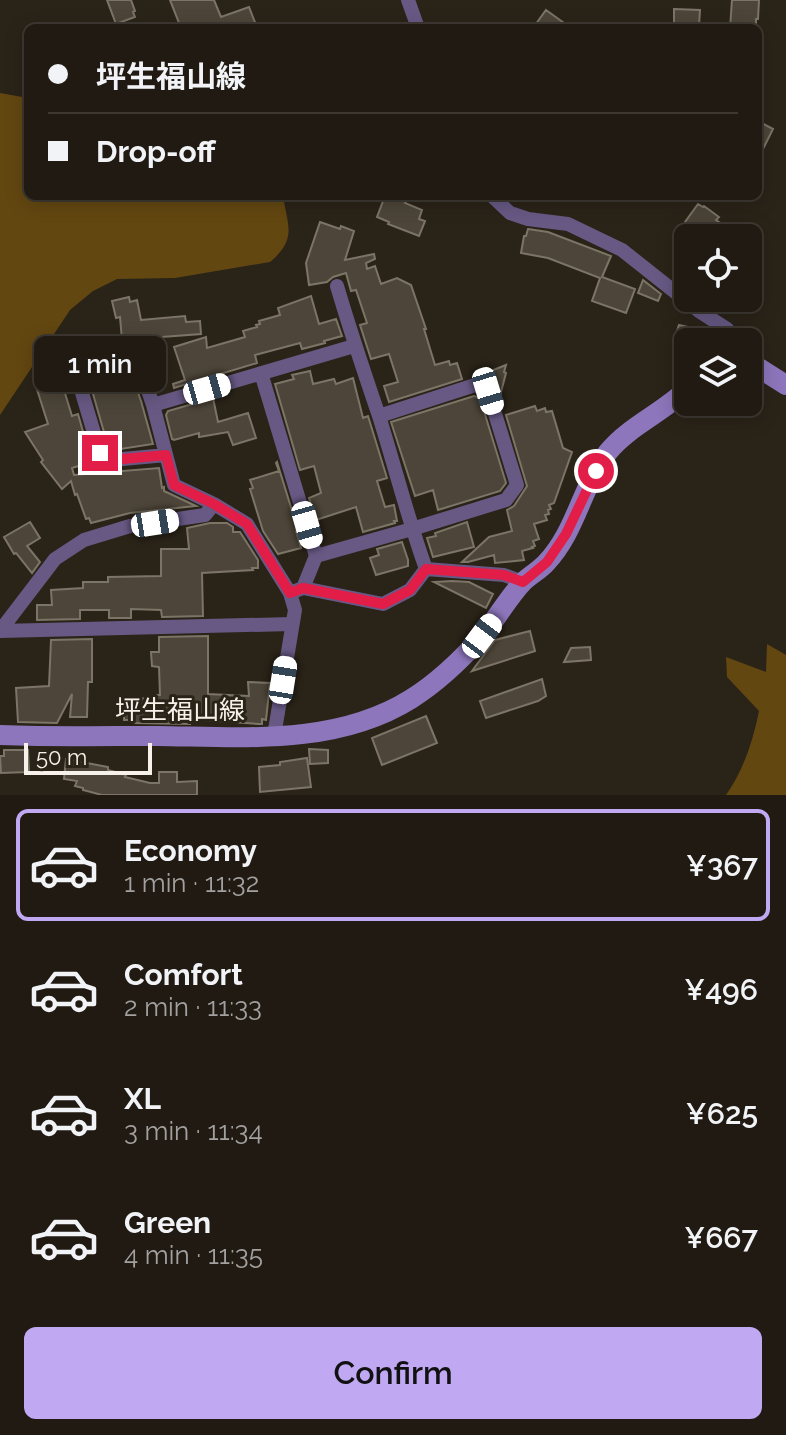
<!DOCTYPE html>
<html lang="en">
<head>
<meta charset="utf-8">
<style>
	:root { --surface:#201a12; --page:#2d2720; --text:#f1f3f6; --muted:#a2a19f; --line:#3d3832; --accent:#c0a8f3 }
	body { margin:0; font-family:Raleway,"Noto Sans JP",sans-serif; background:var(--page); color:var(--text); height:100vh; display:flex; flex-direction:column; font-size:30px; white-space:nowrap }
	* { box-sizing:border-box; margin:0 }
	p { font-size:26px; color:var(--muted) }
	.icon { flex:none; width:44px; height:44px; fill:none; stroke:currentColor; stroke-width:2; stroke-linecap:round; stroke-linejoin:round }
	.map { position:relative; height:795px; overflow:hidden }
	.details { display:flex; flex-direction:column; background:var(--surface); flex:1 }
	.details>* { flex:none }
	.banner { position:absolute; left:24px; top:24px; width:738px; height:176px; border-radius:12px; box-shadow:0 4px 20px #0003,0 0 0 2px var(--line); display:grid; align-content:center; height:176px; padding:0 24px; background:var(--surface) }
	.fabs { position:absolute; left:674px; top:224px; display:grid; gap:16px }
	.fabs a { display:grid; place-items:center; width:88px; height:88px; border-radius:12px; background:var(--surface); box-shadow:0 4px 20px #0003,0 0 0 2px var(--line); font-size:40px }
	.scale { position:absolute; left:24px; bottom:20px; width:128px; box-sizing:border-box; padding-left:8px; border:4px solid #f6f1ea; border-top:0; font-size:22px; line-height:28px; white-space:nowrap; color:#f6f1ea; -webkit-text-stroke:6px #2a2318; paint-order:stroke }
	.end { position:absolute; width:36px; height:36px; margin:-18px; border:10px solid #e11d48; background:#fff; box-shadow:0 0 0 4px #fff }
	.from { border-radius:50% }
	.bubble { position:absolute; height:56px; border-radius:12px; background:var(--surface); box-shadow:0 4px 20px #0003,0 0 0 2px var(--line); font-size:26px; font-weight:600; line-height:56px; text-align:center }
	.car { position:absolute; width:24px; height:48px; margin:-24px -12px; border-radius:10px; box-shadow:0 0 6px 2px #0007; background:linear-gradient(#fff 24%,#345 0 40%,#fff 0 76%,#345 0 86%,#fff 0) }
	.banner b { display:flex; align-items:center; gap:28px; height:76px; font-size:30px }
	.banner b+b { border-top:2px solid var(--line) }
	.banner i { width:20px; height:20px; background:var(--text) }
	ul { padding:14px 0 0; list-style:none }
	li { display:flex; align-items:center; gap:24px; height:112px; margin:0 16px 12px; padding:0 8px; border:4px solid transparent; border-radius:12px }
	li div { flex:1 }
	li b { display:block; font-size:30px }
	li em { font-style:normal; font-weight:600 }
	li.current { border-color:var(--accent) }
	li>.icon { width:72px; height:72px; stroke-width:1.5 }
	.button { display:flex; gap:16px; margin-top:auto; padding:16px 24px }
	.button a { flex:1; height:92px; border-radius:12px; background:var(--accent); color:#111; font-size:32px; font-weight:600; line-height:92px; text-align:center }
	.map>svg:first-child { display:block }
	.green { fill:#634711 }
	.building { fill:#4d4539; stroke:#7c7466; stroke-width:2 }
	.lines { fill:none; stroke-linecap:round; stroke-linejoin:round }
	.minor { stroke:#675984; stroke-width:14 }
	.secondary { stroke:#8d76bb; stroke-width:20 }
	.route { stroke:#e11d48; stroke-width:10 }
	.labels { text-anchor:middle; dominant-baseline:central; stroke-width:6; stroke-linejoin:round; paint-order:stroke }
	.street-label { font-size:26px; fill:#f6f1ea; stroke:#2a2318 }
</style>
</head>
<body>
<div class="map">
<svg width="786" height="795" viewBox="0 0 786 795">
	<rect width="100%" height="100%" fill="#2a2318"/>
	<path class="green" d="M0,93L28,98V196H283C288,227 297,239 270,262L175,278L117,279L93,291L70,310L0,415Z
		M767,644L786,655V795H726C744,769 753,741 759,711L727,677L726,657L766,672Z"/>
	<path class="building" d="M107,0H131L135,11L133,12L135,17L116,24Z
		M170,0H214L221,17L249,7L256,25L248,28H181Z
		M732,0H759L758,19H756V28H730Z
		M674,9L700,10L699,26L674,25Z
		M546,10L571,28H533Z
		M758,121L773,129L758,159Z
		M385,196H395L406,200L405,203L422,210L419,219L425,221L419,236L388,224L389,222L377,217Z
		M698,204L703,207L704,206L719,217L716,220L719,222L717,225L733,238H705L685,222Z
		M320,222L340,229L341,226L354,231L345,260L374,254L375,259L366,263L367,269L375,266L381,284L397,278L411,285L426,329H424L435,365L449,361L450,365L457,363L462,379L389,402L384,386L398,382L389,354L371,359L360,325L367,323L356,290L351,291L346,273L333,277L327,282L309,285L306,263Z
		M528,229L548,232L611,256L602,277L635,289L626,313L592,301L600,278L548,258L521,253L524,236H526Z
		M643,280L661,294L658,301L638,293Z
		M311,296L319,324L336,319L342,336L324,341L325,343L302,349L300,343L255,355L257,363L174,388L173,384L185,380L174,347L206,337L207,348L245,337L243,331L257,327L256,325L260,324L259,321L280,315L278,308Z
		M129,297L130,302L137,300L141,320L185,316L186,322L200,321L201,334L122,340L120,317L116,318L112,301Z
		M679,325L714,333L717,334V342H681L674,340Z
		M506,365L504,372L506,373L500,396L495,384L478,376Z
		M64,367L70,388L64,390L72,416L78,414L90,456L95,461L72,468L74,475L159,468L162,488L164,487V491L196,506L130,513L91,523L89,518L86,519L77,494L75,495L71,481L62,489L41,462L43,460L25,432L48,424L33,377Z
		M129,367L141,401L153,444L114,450L108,446L89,380L97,377L96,373Z
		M310,371L313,384L334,379L336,384L353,378L363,418L368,416L387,478L377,481L385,507L394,505L397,521H394L395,523L363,532L356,507L316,520L309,498L321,493L314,466L300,470L275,384L294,379L292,375Z
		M474,396L480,398L506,483L500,491L438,510L433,490L415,496L391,422Z
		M213,398L218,422L248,413L256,438L233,445L228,432L199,437V433L174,440L172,439L166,415L168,411Z
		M535,406L537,411L545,408L546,412L552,411L563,448L572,452L554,503L549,505L551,509L548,510L549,514L545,515L547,520L534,524L539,539L533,541L535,546L532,547L533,548L522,551L524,560L495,563L494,555L468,562H462L489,537L512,531L507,510L514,506L527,486L506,415Z
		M277,462L298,530L296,531L301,548L278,554L263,531L250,489L253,488L250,480L279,471L276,463Z
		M30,522L40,538L27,546L40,562L32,573L16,553L14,554L4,537Z
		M467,522L474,547L433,557L427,538L436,536L435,533Z
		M210,523H227L233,527V532H240L258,560V568H252L253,570L202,573L203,616L162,617L161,610L131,609V618H109V610H80V619L37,620V605H52L51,590L83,588V582H108V577L161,576V549H189L187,528Z
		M402,542L408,560V566L376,575L370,558L379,555L377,549Z
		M452,581L469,582L493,594L486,608L434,582Z
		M530,631L535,651L472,671L495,640Z
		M208,636V694L249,696L248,682L270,683L266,720L262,719V724H259L190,719V724L134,723V720H124V699L157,698V695H160L159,667L152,666L151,652H159V637Z
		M92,639V682H88L87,717H70L72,694L57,723L18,722L16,688L49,686L51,640Z
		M590,647L591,660L564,662L571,648Z
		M542,679L546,696L538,701L486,718L480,701Z
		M426,716L437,743L382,765L372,738Z
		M309,749L328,750V763L310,764Z
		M4,750H28L29,772L1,773L0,756H4Z
		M307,758L311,787L260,792L259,767L280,765V762Z
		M66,759L108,767V770L126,775L125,777L150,783H159V772H177V782L197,781V795H102L83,790V788L75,786L77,781L64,779Z"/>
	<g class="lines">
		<path class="minor" d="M408,0L418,28
			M492,196L510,213L528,219L568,224L622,250L699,311L727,329V342
			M337,286C350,330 364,372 379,416C395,467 408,519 426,569
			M261,373L316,556L303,588
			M153,405L354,346
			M166,455L112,460L100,453L77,376L86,362L124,350L137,358L153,405L174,485L214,504L247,524L290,593L295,610L274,736
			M316,556L412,529L506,500L517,485L488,391L475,385L379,416
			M290,593L303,588L383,604L410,590L426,569L504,575L523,582
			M0,631L292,624
			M0,631L55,559L84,540L130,526L205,515L214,504"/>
		<path class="secondary" d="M748,361L786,385
			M0,735C52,737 105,736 157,736C242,737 336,746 411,699C438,682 462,659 483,635C497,618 508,598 523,582C530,575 540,570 546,563C576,532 582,485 608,452C629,426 664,412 688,388"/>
	</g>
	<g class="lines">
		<path class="route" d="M100,453L112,460L166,455L174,485L214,504L247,524L290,593L303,588L383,604L410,590L426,569L504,575L523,582L547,562L566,534L596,471"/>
	</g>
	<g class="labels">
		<g class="street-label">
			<text x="180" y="710">坪生福山線</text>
		</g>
	</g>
</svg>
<div class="fabs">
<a><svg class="icon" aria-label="locate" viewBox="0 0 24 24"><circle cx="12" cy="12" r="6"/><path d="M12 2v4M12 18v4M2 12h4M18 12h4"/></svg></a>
<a><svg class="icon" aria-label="layers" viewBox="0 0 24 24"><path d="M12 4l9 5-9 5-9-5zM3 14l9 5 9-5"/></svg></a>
</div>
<div class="scale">50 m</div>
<i class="end from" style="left:596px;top:471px"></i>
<i class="end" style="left:100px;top:453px"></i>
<div class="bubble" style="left:34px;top:336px;width:132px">1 min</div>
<i class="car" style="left:207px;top:389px;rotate:74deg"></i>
<i class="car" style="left:488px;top:391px;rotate:163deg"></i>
<i class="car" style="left:155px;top:523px;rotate:81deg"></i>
<i class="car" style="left:307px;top:525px;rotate:164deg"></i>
<i class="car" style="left:482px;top:636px;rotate:37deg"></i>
<i class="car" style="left:283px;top:680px;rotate:9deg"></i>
<div class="banner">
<b><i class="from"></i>坪生福山線</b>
<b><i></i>Drop-off</b>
</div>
</div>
<section class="details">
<ul>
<li class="current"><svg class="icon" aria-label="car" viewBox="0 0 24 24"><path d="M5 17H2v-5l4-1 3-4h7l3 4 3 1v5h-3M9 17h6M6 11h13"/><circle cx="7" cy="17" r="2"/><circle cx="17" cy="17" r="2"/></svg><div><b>Economy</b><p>1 min · 11:32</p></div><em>¥367</em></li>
<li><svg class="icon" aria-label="car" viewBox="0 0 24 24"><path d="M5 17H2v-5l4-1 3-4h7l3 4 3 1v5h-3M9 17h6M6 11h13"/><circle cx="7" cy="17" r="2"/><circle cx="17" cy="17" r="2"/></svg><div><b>Comfort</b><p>2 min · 11:33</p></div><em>¥496</em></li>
<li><svg class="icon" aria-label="car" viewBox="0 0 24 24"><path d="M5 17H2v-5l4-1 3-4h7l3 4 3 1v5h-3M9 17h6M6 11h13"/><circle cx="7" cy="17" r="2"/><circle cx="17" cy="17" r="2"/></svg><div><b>XL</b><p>3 min · 11:34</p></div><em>¥625</em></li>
<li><svg class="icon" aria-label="car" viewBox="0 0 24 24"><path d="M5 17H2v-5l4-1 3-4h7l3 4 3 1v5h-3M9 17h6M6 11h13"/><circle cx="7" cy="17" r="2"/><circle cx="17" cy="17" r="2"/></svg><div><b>Green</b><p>4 min · 11:35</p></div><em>¥667</em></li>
</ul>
<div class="button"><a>Confirm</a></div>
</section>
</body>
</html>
